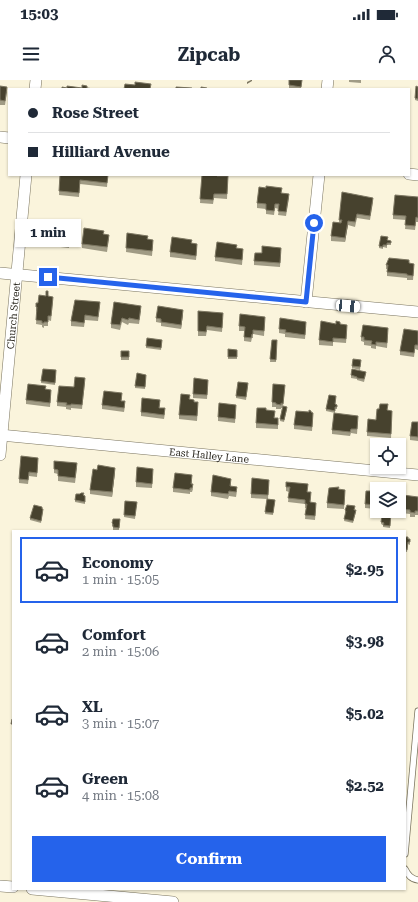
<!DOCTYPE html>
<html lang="en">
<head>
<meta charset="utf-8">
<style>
	:root { --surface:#fff; --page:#f6f6f7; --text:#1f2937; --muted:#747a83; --line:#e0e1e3; --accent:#2563eb }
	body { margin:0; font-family:"Roboto Serif",serif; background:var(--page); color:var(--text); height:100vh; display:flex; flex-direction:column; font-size:15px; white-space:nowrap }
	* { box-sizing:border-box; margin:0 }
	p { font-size:13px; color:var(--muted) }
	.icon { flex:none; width:22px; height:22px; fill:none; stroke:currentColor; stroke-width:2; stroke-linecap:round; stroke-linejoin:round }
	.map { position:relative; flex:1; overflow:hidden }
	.drawer { position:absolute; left:12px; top:450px; width:394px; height:360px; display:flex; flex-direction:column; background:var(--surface); border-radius:0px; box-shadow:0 1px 3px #0004 }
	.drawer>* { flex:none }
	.banner { position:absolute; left:8px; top:8px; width:402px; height:88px; border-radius:0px; box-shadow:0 1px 3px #0004; display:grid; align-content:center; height:88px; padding:0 20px; background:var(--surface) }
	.buttons { position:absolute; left:370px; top:358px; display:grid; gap:8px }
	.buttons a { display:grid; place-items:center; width:36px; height:36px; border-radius:0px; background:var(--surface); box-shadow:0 1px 3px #0004; font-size:20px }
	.end { position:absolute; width:18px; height:18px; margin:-9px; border:5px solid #2563eb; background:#fff; box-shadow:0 0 0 2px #fff }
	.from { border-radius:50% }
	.bubble { position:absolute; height:28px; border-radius:0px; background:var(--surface); box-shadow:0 1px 3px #0004; font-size:13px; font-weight:700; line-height:28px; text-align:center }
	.car { position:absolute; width:12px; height:24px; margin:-12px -6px; border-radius:5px; box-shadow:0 0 3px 1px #0007; background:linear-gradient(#fff 24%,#345 0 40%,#fff 0 76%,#345 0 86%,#fff 0) }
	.banner b { display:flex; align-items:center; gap:14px; height:38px; font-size:15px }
	.banner b+b { border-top:1px solid var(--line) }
	.banner i { width:10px; height:10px; background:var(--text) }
	ul { padding:7px 0 0; list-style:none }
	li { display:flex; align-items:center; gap:12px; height:66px; margin:0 8px 6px; padding:0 12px; border:2px solid transparent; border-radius:0px }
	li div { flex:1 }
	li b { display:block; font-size:15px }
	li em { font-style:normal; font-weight:700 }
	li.on { border-color:var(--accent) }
	li>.icon { width:36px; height:36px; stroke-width:1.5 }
	.button { display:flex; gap:8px; margin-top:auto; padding:8px 20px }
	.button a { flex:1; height:46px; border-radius:0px; background:var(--accent); color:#fff; font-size:16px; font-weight:700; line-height:46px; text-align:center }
	.status { display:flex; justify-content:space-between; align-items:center; height:28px; padding:0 20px; background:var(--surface); direction:ltr }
	.status svg { height:11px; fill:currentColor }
	header { display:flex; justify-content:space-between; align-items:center; height:52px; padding:0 20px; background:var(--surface); font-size:18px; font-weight:700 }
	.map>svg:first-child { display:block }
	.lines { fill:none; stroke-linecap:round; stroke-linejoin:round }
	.lane-casing { stroke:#7a745f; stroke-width:7 }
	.street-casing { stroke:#7a745f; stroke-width:12 }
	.lane { stroke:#fff; stroke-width:5.5 }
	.street { stroke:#fff; stroke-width:11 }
	.wall { fill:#a09b85 }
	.shaded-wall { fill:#7d7762 }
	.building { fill:#47422e; stroke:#7d7762 }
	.route { stroke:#2563eb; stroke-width:5 }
	.labels { text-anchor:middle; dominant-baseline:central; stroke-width:4; stroke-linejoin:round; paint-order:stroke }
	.street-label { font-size:10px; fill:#2a271f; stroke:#fff }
</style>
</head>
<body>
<div class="status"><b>15:03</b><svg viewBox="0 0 49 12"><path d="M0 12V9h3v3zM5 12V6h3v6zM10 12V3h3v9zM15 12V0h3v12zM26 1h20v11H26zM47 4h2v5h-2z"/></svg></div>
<header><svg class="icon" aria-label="menu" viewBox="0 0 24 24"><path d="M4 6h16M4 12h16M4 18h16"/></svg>Zipcab<svg class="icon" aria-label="person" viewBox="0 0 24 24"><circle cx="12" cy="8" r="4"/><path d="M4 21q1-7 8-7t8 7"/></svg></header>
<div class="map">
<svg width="418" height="822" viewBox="0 0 418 822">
	<rect width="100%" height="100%" fill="#faf4dc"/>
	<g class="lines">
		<g class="lane-casing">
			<path id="lane" d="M405,774L418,631
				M405,789C408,795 411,799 418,800"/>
		</g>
		<g class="street-casing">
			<g id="street">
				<path d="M35,9L36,0"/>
				<path d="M327,9L328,0"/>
				<path d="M0,57L9,58"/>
				<path d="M409,94L418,95"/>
				<path d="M0,193L418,232"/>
				<path d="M306,222L319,95"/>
				<path id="s1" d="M0,355L418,395"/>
				<path id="s2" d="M0,375L26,95"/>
				<path d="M0,806L13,807"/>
				<path d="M32,809L173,822"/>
			</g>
		</g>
		<use href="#lane" class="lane"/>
		<use href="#street" class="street"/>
	</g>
	<path class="wall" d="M289,0H302L301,9L289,8Z
		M349,0H361V3L349,2Z
		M0,6L7,12L5,25H0Z
		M418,7V21L415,20V18Z
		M60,95H108L107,107L80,104L79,117L59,115Z
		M202,95L228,96L227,119L214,118L213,124L200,123Z
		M282,113L289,118L286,136L278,135L279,129L275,128L274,135L266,134V129L257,128V123Z
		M418,117V142H416L415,150L405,149L406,140L393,139V135Z
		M373,122L370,140L357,138L355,147L348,145L345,162L331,161V156L339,142V140Z
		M64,151L70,156L69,168L43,165V161Z
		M127,153L148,159L153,164L152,176L126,172Z
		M104,154L109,159L107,172L82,168V164Z
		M388,160L391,161V165H387V168L383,167V169L379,168V166Z
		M192,163L197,168L196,180L170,177V172Z
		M237,168L243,173L242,185L215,181V177Z
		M281,172L280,187L254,185V181L262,173Z
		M409,183L414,188L413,200H407V198L387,196V189H386V185Z
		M48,216L53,221L51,241L48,240V246H44V248L42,247V245L36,244L37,231H36V227L38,223Z
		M114,222L141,231L139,244L129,243L128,245L122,242L120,250L111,248V244Z
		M100,226L98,241L85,240L84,247L71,246V241Z
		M198,231L223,238L222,252L207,250L206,256H198Z
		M183,234L181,249L161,246V243L156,242V238Z
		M265,241L264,256L253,254V258H252L251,262L244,261V251H239V246Z
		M340,244L347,250L346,263L333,262V266L319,265V260Z
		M306,246L305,259L285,257V254L279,253V249Z
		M418,251V270L415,269L414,277L400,275V271Z
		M388,253L387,268L376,266V269L371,268V266L364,265V262L361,261V257Z
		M272,260H277L276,282H270Z
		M162,262L161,270L146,268V266Z
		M228,269L237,270V279H228Z
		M121,271H129V280H121Z
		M361,282L360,290L352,288V286Z
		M43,289L56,290L55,305L41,303Z
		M366,294L364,302L357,300V299L351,298V295Z
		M146,297L145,309L135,308V306Z
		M85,302L82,329L71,328V330L66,329V327L57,326V322L74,307Z
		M208,304L207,319L193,318V314Z
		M248,305L246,320L236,318V316Z
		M46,309L51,314L50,327L26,324V320Z
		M285,309L283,326L287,329L284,342L280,341L282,328H281V329H276V327H272V322Z
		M122,318L121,321L125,326L124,332L102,329V325Z
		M336,318L335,324L337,325V329H335V333L326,331V329Z
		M190,319L194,322L198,326L197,341L179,339V335Z
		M160,324L159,328L165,333L164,339L141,336V332Z
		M236,329L235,343L218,341V337Z
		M266,330L274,338H278V349L256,348V343Z
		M387,330L392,335L391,358L367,356V352L376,340Z
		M311,332L313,337L312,351L294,349V345Z
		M358,341L357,354L351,353L350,356L332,354V350Z
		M418,342V361L410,360V356Z
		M38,382L37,397L29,396L28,404L19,403V399Z
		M77,388L75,403L58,401V394L54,393V389Z
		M97,390L115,392L112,417L90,414V410Z
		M153,393L152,408L136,407V402Z
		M192,399V404L193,409L192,412H190V414L173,412V408Z
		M286,402L308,412L311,416L310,422L316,427L315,440L305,439L306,428H305V424L288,422L289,412L286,411Z
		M231,403V406L237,411L236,417L229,416L228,419L211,416V412Z
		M269,404L268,419L275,420L273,435L265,434L267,419L251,418V414Z
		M339,409L345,414L344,429L327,428V423Z
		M377,411V431H376V429L365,428V424Z
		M80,414L85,416V424L75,422V420Z
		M418,417V435H415V437H410V434L401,433V429Z
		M125,421L137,422L135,439L124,437Z
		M42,429L43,431L41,443L30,440V438Z
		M345,430H355L356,432L353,443L344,441L346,433L345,432Z
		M391,432L390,448L383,447V445L381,444L382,438H381V435Z
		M120,439L119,450H113V446H112V443Z
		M405,457L408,459H410V465L408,464L407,472H405Z"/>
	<path class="shaded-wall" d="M251,0H252V1L247,4V2Z
		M348,141V145L345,162V158Z
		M183,230V234L181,249V245Z
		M115,388V392L112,417V412Z"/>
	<path class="building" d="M289,0H302L301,7L289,5Z
		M135,2L151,4L150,9H124L125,4L135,5Z
		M82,5L87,6V8L94,9H62V7L67,8V6L82,8Z
		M0,6L7,7L5,21L0,20Z
		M416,6L418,7V19L415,18Z
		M176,7L192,8L191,9H176Z
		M201,7L207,8V9H201Z
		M60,95H108L107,103L80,100L79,113L59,111Z
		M202,95H217V96H228L227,114H214L213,120L200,119Z
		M266,106L282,108L281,113L289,114L286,132L278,131L279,124H275L274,131L266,130V124L257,123L259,107L266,108Z
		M342,112L373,118L370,136L357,134L355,142L348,141L345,158L331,156L333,142L341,143L342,140H339Z
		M395,115L418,117V138L416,137L415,146L405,145L406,136L393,135Z
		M45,145L64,148V151L70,152L69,163L43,161Z
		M84,148L104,151L103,154L109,155L107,167L82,164Z
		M127,153L148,156L147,159L153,160L152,171L126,168Z
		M381,156L388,157L387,160L391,161V163H387V165H383V167L379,166Z
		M172,157L192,160L191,163L197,164L196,176L170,172Z
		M217,162L237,165L236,168L243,169L242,180L215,177Z
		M262,166L281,168L280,183L254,181L255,173H262Z
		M389,178L409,180V183L414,184L413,196L407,195V194L387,192L388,185H386Z
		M46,211H48V216L53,217L51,236H48V242H44V243H42V241L36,240L37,227H36V223H38L39,215L46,216Z
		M75,220L100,222L98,237L85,235L84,243L71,241Z
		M114,222L141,226L139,240L129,238L128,240L122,238L120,245L111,244Z
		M158,226L183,230L181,245L161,242V239L156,238Z
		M198,231L223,233L222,248L207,246L206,252L198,251Z
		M240,234L265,237L264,251L253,250V254H252L251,258L244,257L245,247L239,246Z
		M280,238L306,242L305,255L285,252L286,250L279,249Z
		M321,241L336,244V241L340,242V244L347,245L346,259L333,258V262L319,260Z
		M363,245L388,248L387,263L376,262V265L371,264L372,261L364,260V257H361Z
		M404,249L418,251V265H415L414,273L400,271Z
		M147,258L162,260L161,268L146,266Z
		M272,260H277L276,280L270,279Z
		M228,269L237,270V277H228Z
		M121,271H129V277H121Z
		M353,279L361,280L360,287L352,286Z
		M43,289L56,290L55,303L41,301Z
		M352,289L366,292L364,299L357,298V297L351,295Z
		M137,293L146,295L145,307L135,306Z
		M75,297L85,298L82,325L71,324V325H66L67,323L57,322L59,306L74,307Z
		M194,298L208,300L207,315L193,314Z
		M238,302L248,303L246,317L236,316Z
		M28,304L46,306L45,309L51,310L50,323L26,320Z
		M273,304L285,305L283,324L281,323V325L276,324V323L272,322Z
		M104,311L122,313L121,321H125L124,328L102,325Z
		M181,314L190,315L189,319L194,320V322H198L197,336L179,335Z
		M329,315L336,316L335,324L337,325V327H335V331L326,329Z
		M142,318L160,320L159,328H165L164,335L141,332Z
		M219,323L236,325L235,339L218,337Z
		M380,324H388L387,330L392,331L391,354L367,352L368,339L376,340L377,329H379Z
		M283,326L287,327L284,340L280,339Z
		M257,328H266V330L275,331L274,338H278V345L256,343Z
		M309,330L311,331V332L313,333L312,347L294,345L296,331L309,332Z
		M334,333L358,336L357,349H351L350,352L332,350Z
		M412,342H418V357L410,356Z
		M21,376L38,378L37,393L29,392L28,400L19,399Z
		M54,381L77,383L75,398L58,396V390L54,389Z
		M98,385L115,388L112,412L90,410L93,389L97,390Z
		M137,387L153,389L152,404L136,402Z
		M175,393L192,395L191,404H193L192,408H190V410L173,408Z
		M213,395L231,399L230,406L237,407L236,412L229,411L228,414L211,412Z
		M252,398L269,400L268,415L251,414Z
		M286,402L308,404L307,412H311L310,422L316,423L315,436L305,435L307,424H305V420L288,418L290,407H286Z
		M339,407L338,409L345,410L344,425L327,423L329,408Z
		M366,411H377V426L376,427V425L365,424Z
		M81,413H84L83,415L85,416V422L75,420L76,414H80Z
		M403,415L418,417V431H415V433L410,432V430L401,429Z
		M267,419L275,420L273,433L265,432Z
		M125,421L137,422L135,436L124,435Z
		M34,425L42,427V429H43L41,441L30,438Z
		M347,425L355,426L354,430H356L353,441L344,439L346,431L345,430Z
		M382,431L391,432L390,446L383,445L384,443L381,442L382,435H381Z
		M113,439H120L119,448L113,447V444L112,443Z
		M405,457H408V459H410V462H408L407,470H405Z
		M12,639L13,640V644H11Z"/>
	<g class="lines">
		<path class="route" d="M48,197L306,222L314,143"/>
	</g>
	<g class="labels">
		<g class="street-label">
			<text stroke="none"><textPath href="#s2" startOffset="140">Church Street</textPath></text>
			<text stroke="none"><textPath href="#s1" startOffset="210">East Halley Lane</textPath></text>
		</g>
	</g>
</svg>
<div class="buttons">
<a><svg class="icon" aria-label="locate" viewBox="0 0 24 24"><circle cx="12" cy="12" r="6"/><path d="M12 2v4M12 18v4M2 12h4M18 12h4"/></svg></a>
<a><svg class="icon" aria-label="layers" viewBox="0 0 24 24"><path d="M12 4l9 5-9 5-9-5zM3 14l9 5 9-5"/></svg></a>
</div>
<i class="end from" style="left:314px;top:143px"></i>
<i class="end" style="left:48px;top:197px"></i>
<div class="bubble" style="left:15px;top:139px;width:66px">1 min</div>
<i class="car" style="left:348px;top:226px;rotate:95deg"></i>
<div class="banner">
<b><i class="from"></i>Rose Street</b>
<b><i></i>Hilliard Avenue</b>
</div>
<section class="drawer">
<ul>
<li class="on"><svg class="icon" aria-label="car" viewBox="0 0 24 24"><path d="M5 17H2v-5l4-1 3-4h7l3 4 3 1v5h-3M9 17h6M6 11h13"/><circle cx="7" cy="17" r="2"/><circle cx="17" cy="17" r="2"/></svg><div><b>Economy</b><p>1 min · 15:05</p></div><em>$2.95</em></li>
<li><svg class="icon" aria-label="car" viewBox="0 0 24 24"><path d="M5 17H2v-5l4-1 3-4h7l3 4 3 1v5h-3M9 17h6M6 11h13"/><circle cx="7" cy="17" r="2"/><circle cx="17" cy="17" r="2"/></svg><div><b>Comfort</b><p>2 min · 15:06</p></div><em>$3.98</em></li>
<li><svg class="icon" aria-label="car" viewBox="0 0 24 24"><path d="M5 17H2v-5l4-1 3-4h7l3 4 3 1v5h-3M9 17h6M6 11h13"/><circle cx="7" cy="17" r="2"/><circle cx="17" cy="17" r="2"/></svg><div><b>XL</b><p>3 min · 15:07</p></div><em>$5.02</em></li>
<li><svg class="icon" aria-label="car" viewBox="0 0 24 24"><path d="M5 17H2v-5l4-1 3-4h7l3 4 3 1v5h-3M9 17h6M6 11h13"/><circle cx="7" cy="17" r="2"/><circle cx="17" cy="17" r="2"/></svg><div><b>Green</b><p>4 min · 15:08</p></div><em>$2.52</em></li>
</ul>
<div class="button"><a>Confirm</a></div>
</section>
</div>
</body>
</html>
